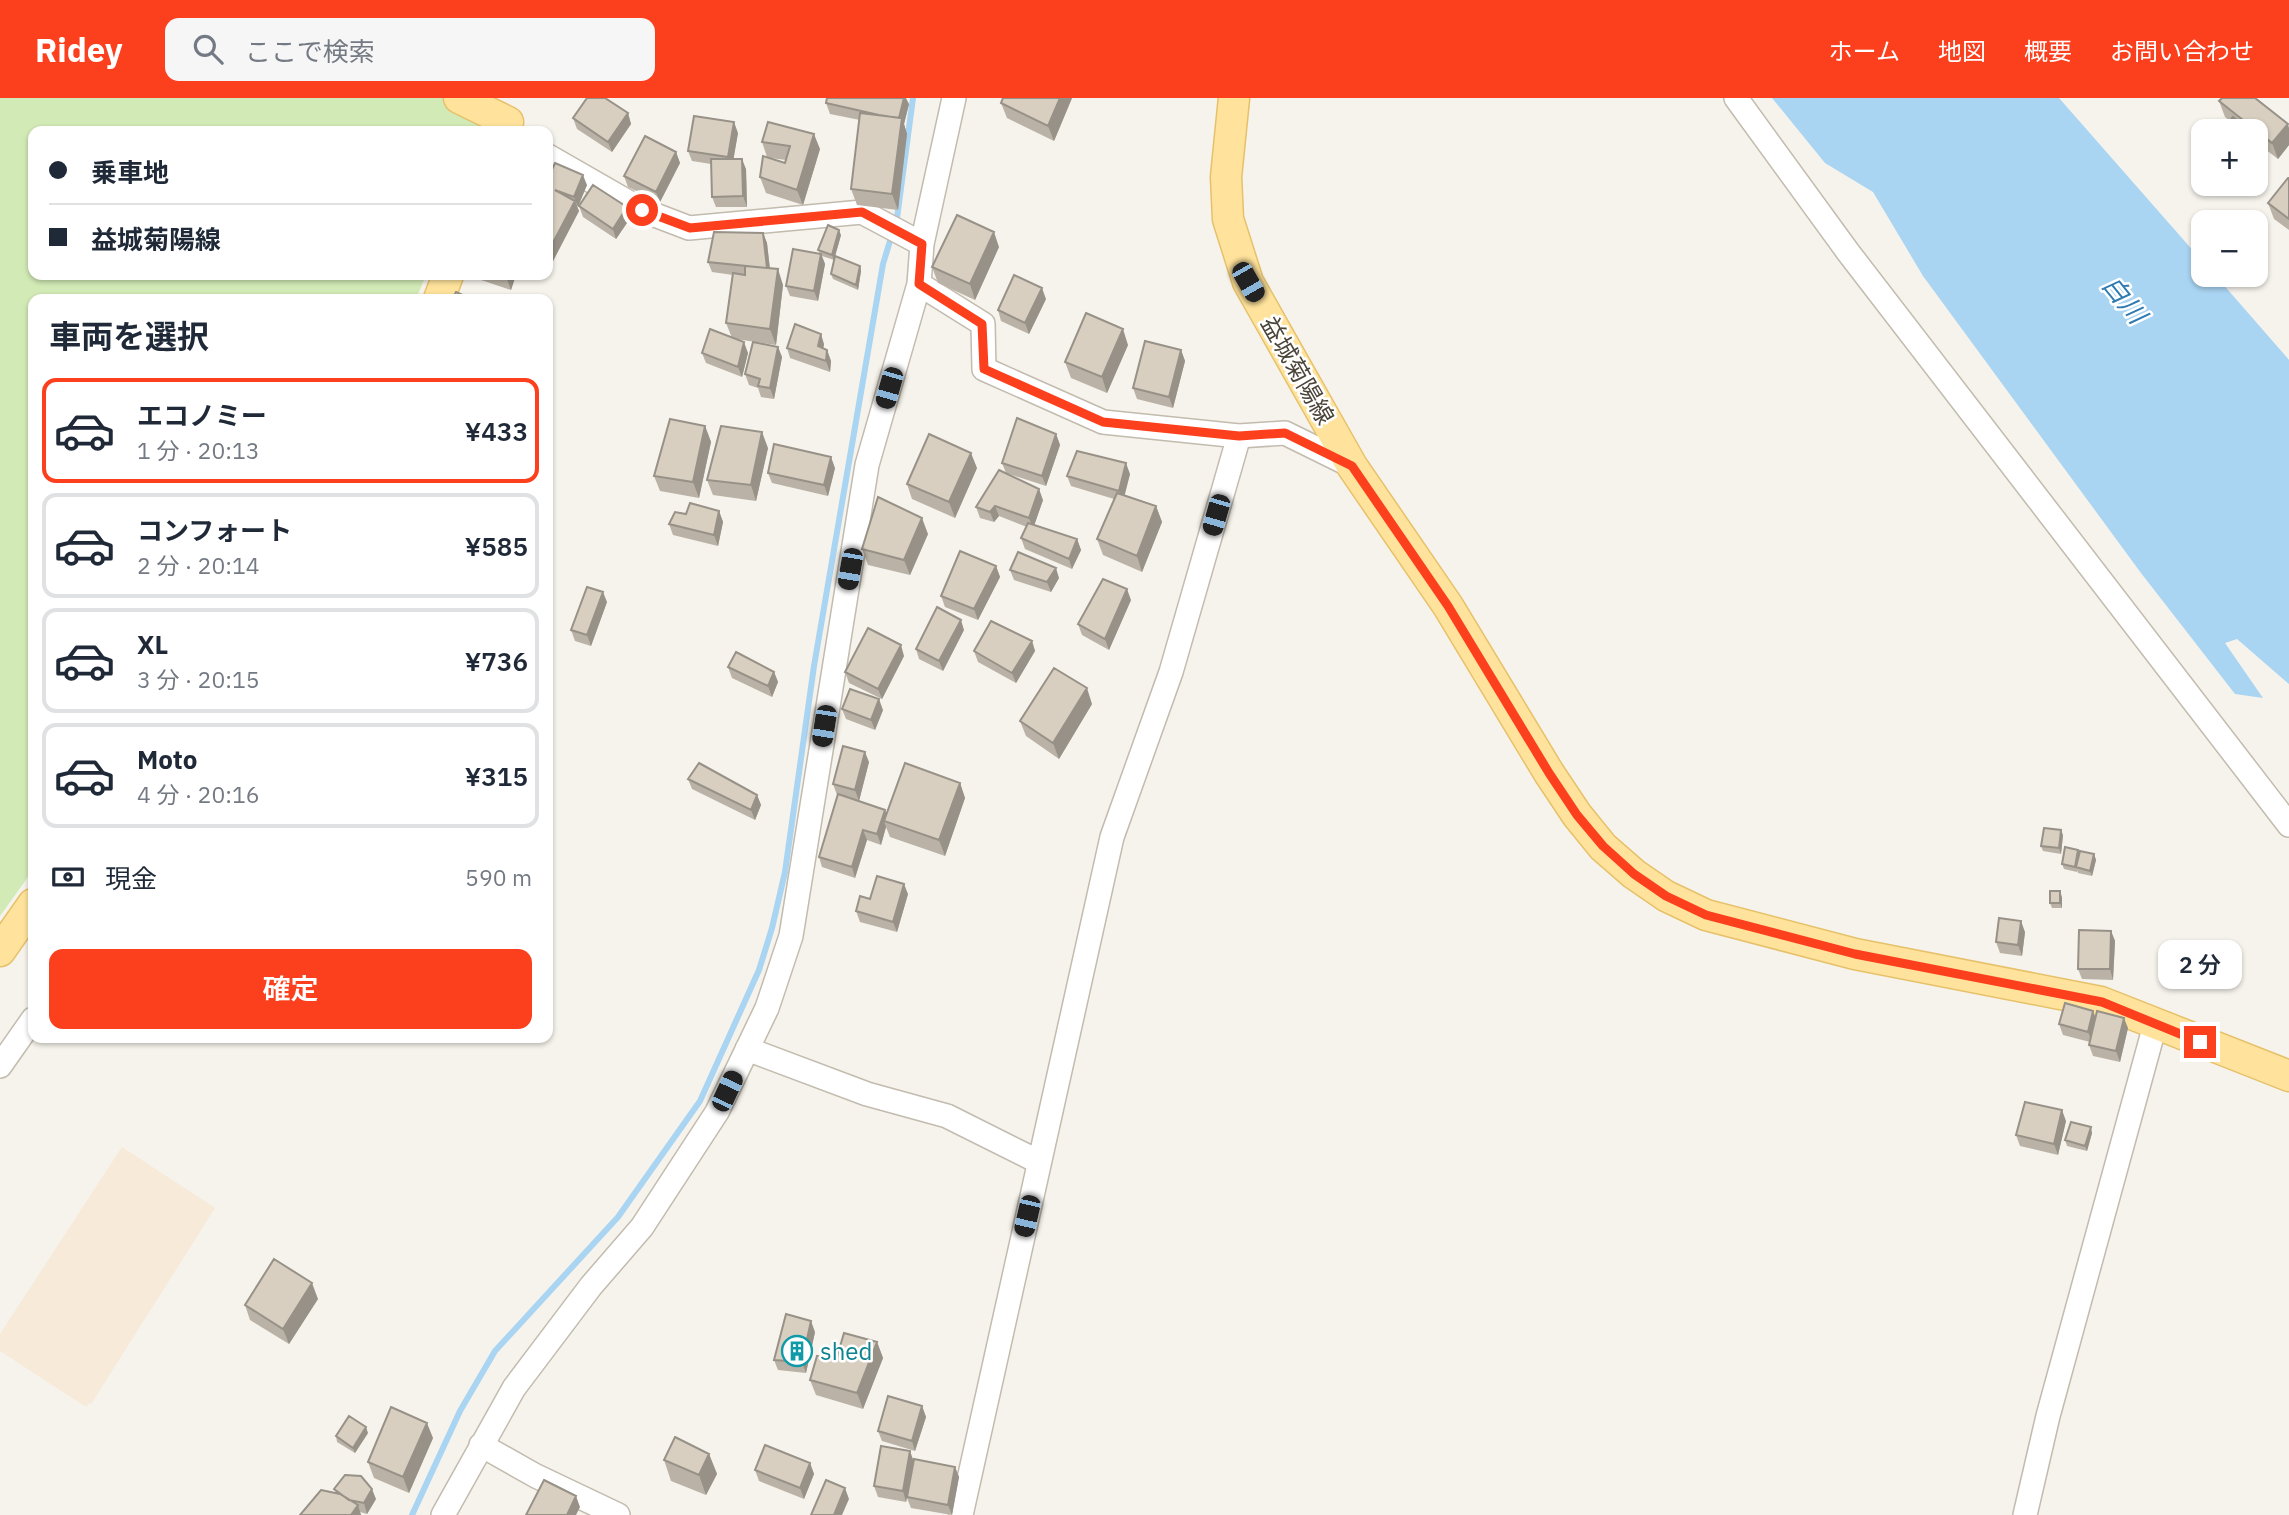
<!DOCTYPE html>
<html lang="ja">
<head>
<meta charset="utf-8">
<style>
	:root { --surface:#fff; --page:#f6f6f7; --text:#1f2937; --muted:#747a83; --line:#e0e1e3; --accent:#fc3f1d }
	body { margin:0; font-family:"IBM Plex Sans","Noto Sans JP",sans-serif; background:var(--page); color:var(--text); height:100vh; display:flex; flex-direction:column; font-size:26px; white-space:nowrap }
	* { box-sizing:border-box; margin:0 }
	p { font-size:23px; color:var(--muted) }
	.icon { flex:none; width:38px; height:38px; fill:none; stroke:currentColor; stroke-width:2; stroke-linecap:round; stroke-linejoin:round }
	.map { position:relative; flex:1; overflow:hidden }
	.panel { position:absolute; left:28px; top:196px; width:525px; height:749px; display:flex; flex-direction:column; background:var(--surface); border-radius:14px; box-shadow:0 2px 5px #0004 }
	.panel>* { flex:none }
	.guide { position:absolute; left:28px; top:28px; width:525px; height:154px; border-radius:14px; box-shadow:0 2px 5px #0004; display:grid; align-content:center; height:154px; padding:0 21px; background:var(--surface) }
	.controls { position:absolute; left:2191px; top:21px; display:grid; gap:14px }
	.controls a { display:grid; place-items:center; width:77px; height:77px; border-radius:14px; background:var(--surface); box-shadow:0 2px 5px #0004; font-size:35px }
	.end { position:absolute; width:32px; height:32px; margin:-16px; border:9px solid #fc3f1d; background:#fff; box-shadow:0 0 0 4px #fff }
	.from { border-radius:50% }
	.bubble { position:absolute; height:49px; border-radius:14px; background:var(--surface); box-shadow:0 2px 5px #0004; font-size:23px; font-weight:600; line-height:49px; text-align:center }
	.car { position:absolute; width:21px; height:42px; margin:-21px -10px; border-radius:9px; box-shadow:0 0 5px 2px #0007; background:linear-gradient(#222 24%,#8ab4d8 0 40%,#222 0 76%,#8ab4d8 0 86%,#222 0) }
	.guide b { display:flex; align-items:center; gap:24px; height:66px; font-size:26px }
	.guide b+b { border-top:2px solid var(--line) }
	.guide i { width:18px; height:18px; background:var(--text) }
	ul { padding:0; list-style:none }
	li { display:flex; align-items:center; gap:21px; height:105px; margin:0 14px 10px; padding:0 7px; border:4px solid var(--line); border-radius:14px }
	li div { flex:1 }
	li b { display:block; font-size:26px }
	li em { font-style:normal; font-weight:600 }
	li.selected { border-color:var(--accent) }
	li>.icon { width:63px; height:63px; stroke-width:1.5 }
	h2 { padding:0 21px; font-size:32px; line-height:84px }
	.pay { display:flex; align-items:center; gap:18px; height:77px; padding:0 21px; font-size:26px }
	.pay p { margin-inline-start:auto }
	.button { display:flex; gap:14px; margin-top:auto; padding:14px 21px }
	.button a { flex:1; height:80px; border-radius:14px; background:var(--accent); color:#fff; font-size:28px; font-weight:600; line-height:80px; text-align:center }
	header { display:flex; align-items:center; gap:42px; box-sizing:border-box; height:98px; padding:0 35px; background:var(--accent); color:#fff }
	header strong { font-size:33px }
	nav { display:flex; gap:38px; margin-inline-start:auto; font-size:24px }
	.search { width:490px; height:63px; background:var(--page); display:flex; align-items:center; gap:18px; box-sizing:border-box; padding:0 24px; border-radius:14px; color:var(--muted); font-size:26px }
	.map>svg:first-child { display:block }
	.commercial { fill:#f7ead8 }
	.green { fill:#d2eab5 }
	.water { fill:#a9d4f2 }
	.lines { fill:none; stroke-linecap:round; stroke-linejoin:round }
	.stream { stroke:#a9d4f2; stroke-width:6 }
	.minor-casing { stroke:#c2bbae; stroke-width:26 }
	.major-casing { stroke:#e6c16a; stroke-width:33 }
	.minor { stroke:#fff; stroke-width:23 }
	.major { stroke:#ffe39c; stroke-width:30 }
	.wall { fill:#bab2a6; fill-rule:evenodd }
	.shaded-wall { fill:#979187 }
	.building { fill:#d8cfc1; stroke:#979187; stroke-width:2 }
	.route { stroke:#fc3f1d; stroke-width:9 }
	.labels { text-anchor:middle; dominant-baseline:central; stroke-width:5; stroke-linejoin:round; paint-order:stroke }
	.street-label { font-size:24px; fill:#4b4439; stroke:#fff }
	.culture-label { font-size:24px; fill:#0d838f; stroke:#fff; text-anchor:start }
	.water-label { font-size:26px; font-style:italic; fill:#2e7ab2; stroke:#fff }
</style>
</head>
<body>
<header>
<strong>Ridey</strong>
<div class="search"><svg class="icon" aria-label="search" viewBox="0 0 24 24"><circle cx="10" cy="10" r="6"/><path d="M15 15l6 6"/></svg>ここで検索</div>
<nav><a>ホーム</a><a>地図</a><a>概要</a><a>お問い合わせ</a></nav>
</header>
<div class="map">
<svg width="2289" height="1417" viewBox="0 0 2289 1417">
	<rect width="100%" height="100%" fill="#f6f3ec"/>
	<path class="commercial" d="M122,1049L215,1110L91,1306L89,1305L86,1309L0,1253V1236Z"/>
	<path class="green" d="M0,0H496L479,33H33V177H426L416,201H33V772L0,818Z"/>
	<path class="water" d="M1772,0H2059L2203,164V177H2215L2289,262V586L2237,541L2225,545L2263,600L2235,596L2141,475L1923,178L1873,94L1825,65Z"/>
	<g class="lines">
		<path class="stream" d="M412,1417L460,1313L495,1253L618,1119L700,1003L759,872L772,830L785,774L814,568L883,166L897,120L913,0"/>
		<g class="minor-casing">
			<path id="minor" d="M1736,0L1848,154L2289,727
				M548,58L642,112L689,130L862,114L922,146
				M919,186L983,226L984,271L1103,324L1239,338L1285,335L1352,368
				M747,951L867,996L947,1018L1039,1064
				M0,968L33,921
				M481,1347L536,1378L618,1417
				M443,1417L514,1290L591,1188L642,1129L717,1014L767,910L791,838L867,367L919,186L922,146L954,0
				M961,1417L1112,739L1171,574L1239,338
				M2025,1417L2048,1318L2155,927"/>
		</g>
		<g class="major-casing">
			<path id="major" d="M459,0L508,24
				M1234,0L1226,79L1228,121L1248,184L1352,368L1448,508L1549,675L1577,717L1603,749L1634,776L1666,798L1706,817L1855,856L2101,904L2289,978
				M439,201L448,177
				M0,853L33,806"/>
		</g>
		<use href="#minor" class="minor"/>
		<use href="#major" class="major"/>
	</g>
	<path class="wall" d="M1003,0H1072L1054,43L1007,20L1001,5Z
		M2219,3L2289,30V47L2278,61L2265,51L2268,57L2256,72V33H2222L2230,23L2225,19Z
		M826,5L909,6L904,26L907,36L898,112L857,107L851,91L860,22L830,16Z
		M628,15L631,26L612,54L577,31L573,20Z
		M738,35L733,61L746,71L747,109H716L712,99L711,66L692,63L688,53Z
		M762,44L820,51L803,107L766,95L760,79L767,59ZM770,60L786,62L785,65Z
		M676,54L680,65L660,104L628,89L624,78Z
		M548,80L587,87L577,109L579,113L552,165L548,163Z
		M2289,80V132L2274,121L2268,105Z
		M2228,86H2245L2238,94Z
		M579,108L627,109L631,119L616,141L583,119Z
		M763,135L767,145L770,170L783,187L776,247L736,241L748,255L742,279L706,265L702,255L732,240L726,225L733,177L712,174L708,164Z
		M841,137L834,162L822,158L825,166L818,203L790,198L786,188L820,156L818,152Z
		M999,149L975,202L938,185L932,169Z
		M860,168L861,173L858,192L833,181L831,176Z
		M479,177H516L511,192L481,182Z
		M1046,201L1029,236L1001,223L998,212Z
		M824,246L823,250L827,252L831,263L830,274L790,260L787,250Z
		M1128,247L1107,295L1071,280L1065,264Z
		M778,249L782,259L774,301L761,299L758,290L749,287L745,276Z
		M1181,252L1185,263L1173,310L1137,301L1133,290Z
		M705,328L711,344L699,400L660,393L654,378Z
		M1056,336L1060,347L1046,388L1006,375L1002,365Z
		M768,350L756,403L713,397L707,382Z
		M835,370L828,398L772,385L768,375Z
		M977,370L955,420L912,401L907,386Z
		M1130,376L1124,397L1156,408L1162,424L1142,474L1103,457L1097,441L1114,401L1071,388L1067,378Z
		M1043,402L1034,427L1077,441L1081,452L1072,471L1025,451L1021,440L1027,429L999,418L994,424L980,420L976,409Z
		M719,413L723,424L718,448L673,437L669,426L686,416Z
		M928,436L910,477L868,467L862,451Z
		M996,468L1000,479L978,522L945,509L941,498Z
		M1010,472L1059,480L1051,494L1014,482Z
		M1131,502L1109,552L1082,537L1078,526Z
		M607,504L591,548L575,543L571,532Z
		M964,532L943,573L919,561L916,551Z
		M1032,543L1035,553L1016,585L978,564L974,553Z
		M904,558L882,601L849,585L845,574Z
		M728,569L774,574L778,584L772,599L732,580Z
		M1092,606L1059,661L1026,638L1020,623Z
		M842,611L883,612L875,632L846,621Z
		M869,664L859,703L848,700L885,712L886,717L960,685L965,700L945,758L890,739L886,729L881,747L867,742L855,780L822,769L819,759L837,697L833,686Z
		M688,681L757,697L761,707L755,722L692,691Z
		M2063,737L2061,756L2043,753L2041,748Z
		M2078,752L2080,755L2094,756L2096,762L2092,778L2078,775L2077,772V774L2064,771L2062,766Z
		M908,796L897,834L860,824L856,813L870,801Z
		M2062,799V810H2052L2050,805Z
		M2111,833L2115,843L2113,882L2082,881L2078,871Z
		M2025,834L2022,858L2000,855L1996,844Z
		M2096,920L2128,930L2120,964L2093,958L2089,947L2090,944L2063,937L2059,926Z
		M2066,1023L2058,1057L2020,1048L2016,1037Z
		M2092,1035L2087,1053L2067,1048L2065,1042Z
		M318,1201L289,1246L250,1222L245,1207Z
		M815,1234L806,1275L778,1272L774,1262Z
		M877,1244L883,1260L863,1311L816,1297L810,1282L836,1262Z
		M922,1308L926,1319L915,1353L882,1343L878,1333Z
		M368,1335L355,1355L337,1344L336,1338Z
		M433,1340L409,1395L374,1380L368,1364Z
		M709,1356L717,1376L706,1397L671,1383L664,1362Z
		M914,1364L955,1369L959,1379L952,1417L911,1410L907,1400L906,1404L878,1399L874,1388Z
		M810,1365L814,1376L804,1401L759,1383L755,1372Z
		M334,1391L376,1401L367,1416L360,1414L361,1417H300L336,1395Z"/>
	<path class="shaded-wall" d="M904,0H906L909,6L904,26L907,36L898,112L892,96L899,22Z
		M1060,0H1072L1054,43L1048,28Z
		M628,15L631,26L612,54L608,44Z
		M734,24L738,35L732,70L728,59Z
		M2288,26L2289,30V47L2278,61L2272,45Z
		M814,36L820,51L803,107L797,92Z
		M2262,42L2268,57L2256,72V49Z
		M676,54L680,65L660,104L656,94Z
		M742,61L746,71L747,109L743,98Z
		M583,77L587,87L578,109L574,99Z
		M2235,86H2245L2238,94Z
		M575,103L579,113L552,165L548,154Z
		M627,109L631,119L616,141L613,131Z
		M839,132L841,137L834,162L832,157Z
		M994,134L999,149L975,202L970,186Z
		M763,135L767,145L771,182L767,171Z
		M821,156L825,166L818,203L814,193Z
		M860,168L861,173L858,192L856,187Z
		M778,171L783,187L776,247L770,231Z
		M509,177H516L511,192L507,181Z
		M1042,190L1046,201L1029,236L1025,225Z
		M1123,231L1128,247L1107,295L1102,279Z
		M821,236L824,246L822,258L818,248Z
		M744,244L748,255L742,279L738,269Z
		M778,249L782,259L774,301L770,290Z
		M827,252L831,263L830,274L826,263Z
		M1181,252L1185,263L1173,310L1169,299Z
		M705,328L711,344L699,400L693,384Z
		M762,334L768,350L756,403L751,387Z
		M1056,336L1060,347L1046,388L1042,378Z
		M971,355L977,370L955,420L949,404Z
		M831,359L835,370L828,398L824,387Z
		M1126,365L1130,376L1123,404L1119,393Z
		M1039,391L1043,402L1033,431L1029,420Z
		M995,408L999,418L994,424L990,414Z
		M1156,408L1162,424L1142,474L1137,458Z
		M719,413L723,424L718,448L714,437Z
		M922,420L928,436L910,477L904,462Z
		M1077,441L1081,452L1072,471L1069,461Z
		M996,468L1000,479L978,522L974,511Z
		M1056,470L1059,480L1051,494L1047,484Z
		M1127,491L1131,502L1109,552L1105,541Z
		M603,494L607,504L591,548L587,537Z
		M961,522L964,532L943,573L939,563Z
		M1032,543L1035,553L1016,585L1012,575Z
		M901,547L904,558L882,601L878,591Z
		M774,574L778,584L772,599L768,588Z
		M1087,590L1092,606L1059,661L1053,645Z
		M879,601L883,612L875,632L871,622Z
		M865,654L869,664L859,703L855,692Z
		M960,685L965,700L945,758L939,742Z
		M757,697L761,707L755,722L751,712Z
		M885,712L889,723H884L886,729L881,747L877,736Z
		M863,732L867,742L855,780L852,769Z
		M2061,732L2063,737L2061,756L2059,750Z
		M2094,756L2096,762L2092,778L2090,773Z
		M904,786L908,796L897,834L893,824Z
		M2060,793L2062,799V810L2060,805Z
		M2021,823L2025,834L2022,858L2018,847Z
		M2111,833L2115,843L2113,882L2110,871Z
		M2093,913L2097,923L2092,944L2088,934Z
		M2124,920L2128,930L2120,964L2116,953Z
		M2062,1012L2066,1023L2058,1057L2054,1046Z
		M2091,1029L2092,1035L2087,1053L2085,1048Z
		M312,1185L318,1201L289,1246L283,1231Z
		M811,1223L815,1234L806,1275L802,1264Z
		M877,1244L883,1260L863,1311L857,1295Z
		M922,1308L926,1319L915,1353L912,1343Z
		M427,1325L433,1340L409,1395L403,1379Z
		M366,1329L368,1335L355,1355L353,1350Z
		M910,1353L914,1364L906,1404L903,1393Z
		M709,1356L717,1376L706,1397L699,1377Z
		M810,1365L814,1376L804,1401L800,1390Z
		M955,1369L959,1379L952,1417L948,1407Z
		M845,1390L849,1401L842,1417H834Z
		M372,1391L376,1401L367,1416L364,1405Z
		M576,1398L580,1409L576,1417H567Z
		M358,1407L361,1417H351Z"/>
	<path class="building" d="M587,0H605L628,15L608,44L573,20Z
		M827,0H904L899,20L879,17L826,5Z
		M1003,0H1060L1048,28L1001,5Z
		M2222,0H2255L2288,26L2272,45L2219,3Z
		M860,15L902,20L892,96L851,91Z
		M694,18L734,24L728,59L688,53Z
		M2233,19L2251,33H2222Z
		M768,24L814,36L797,92L760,79L763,58L785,65L790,48L762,44Z
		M2256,37L2262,42L2256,49Z
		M645,38L676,54L656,94L624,78Z
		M711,61H742L743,98L712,99Z
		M555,65L583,77L574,99L555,92L575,103L548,154V80Z
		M2288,80H2289V121L2268,105Z
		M593,87L627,109L613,131L579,108Z
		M957,117L994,134L970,186L932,169Z
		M828,127L839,132L832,157L818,152Z
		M714,134L763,135L767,170L708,164Z
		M793,151L821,156L814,193L786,188Z
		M835,158L860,168L856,187L831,176Z
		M745,168L778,171L770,231L726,225L733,175L745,177Z
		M493,177H509L507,181Z
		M1014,177L1042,190L1025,225L998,212Z
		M456,194L471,201H452Z
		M1086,215L1123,231L1102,279L1065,264Z
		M795,226L821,236L818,248L827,252L826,263L787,250Z
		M710,231L744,244L738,269L702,255Z
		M1145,243L1181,252L1169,299L1133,290Z
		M753,244L778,249L770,290L758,288L760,281L745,276Z
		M1017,320L1056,336L1042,378L1002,365Z
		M670,321L705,328L693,384L654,378Z
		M721,328L762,334L751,387L707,382Z
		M929,336L971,355L949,404L907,386Z
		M774,346L831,359L824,387L768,375Z
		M1077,353L1126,365L1119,393L1067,378Z
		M999,372L1039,391L1029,420L995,408L990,414L976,409Z
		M1117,395L1156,408L1137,458L1097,441Z
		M878,399L922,420L904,462L862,451Z
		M690,405L719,413L714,437L669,426L675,414L686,416Z
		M1028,425L1077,441L1069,461L1021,440Z
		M960,453L996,468L974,511L941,498Z
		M1018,454L1056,470L1047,484L1010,472Z
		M1103,481L1127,491L1105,541L1078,526Z
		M587,489L603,494L587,537L571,532Z
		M937,509L961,522L939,563L916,551Z
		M991,523L1032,543L1012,575L974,553Z
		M868,530L901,547L878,591L845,574Z
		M736,554L774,574L768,588L728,569Z
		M1054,570L1087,590L1053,645L1020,623Z
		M850,591L879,601L871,622L842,611Z
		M843,648L865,654L855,692L833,686Z
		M699,665L757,697L751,712L688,681Z
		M905,665L960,685L939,742L884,723Z
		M838,696L885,712L877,736L863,732L852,769L819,759Z
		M2044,730L2061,732L2059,750L2041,748Z
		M2065,749L2078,752L2075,769L2062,766Z
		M2080,753L2094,756L2090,773L2076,769Z
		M877,778L904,786L893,824L856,813L860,798L870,801Z
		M2050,793H2060V805H2050Z
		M1999,820L2021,823L2018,847L1996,844Z
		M2079,832L2111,833L2110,871H2078Z
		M2065,905L2093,913L2088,934L2059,926Z
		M2097,913L2124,920L2116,953L2089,947Z
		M2025,1004L2062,1012L2054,1046L2016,1037Z
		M2071,1024L2091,1029L2085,1048L2065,1042Z
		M274,1161L312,1185L283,1231L245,1207Z
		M786,1216L811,1223L802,1264L774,1262Z
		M844,1235L877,1244L857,1295L810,1282L817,1258L836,1262Z
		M888,1298L922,1308L912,1343L878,1333Z
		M391,1309L427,1325L403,1379L368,1364Z
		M349,1318L366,1329L353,1350L336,1338Z
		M675,1339L709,1356L699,1377L664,1362Z
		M765,1347L810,1365L800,1390L755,1372Z
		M881,1348L910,1353L903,1393L874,1388Z
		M914,1361L955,1369L948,1407L907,1399Z
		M345,1377L361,1378L372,1391L364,1405L349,1402L334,1391Z
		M544,1382L576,1398L567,1417H526Z
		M826,1382L845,1390L834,1417H811Z
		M321,1392L340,1396L358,1407L351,1417H300Z"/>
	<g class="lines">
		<path class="route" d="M642,112L690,130L862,114L922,146L919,186L982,226L984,271L1103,324L1239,338L1285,335L1352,368L1448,508L1549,675L1577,717L1603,748L1634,776L1666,798L1706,817L1855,856L2102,904L2200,944"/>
	</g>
	<defs>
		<g id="building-ring" transform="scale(1.575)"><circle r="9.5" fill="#fff" stroke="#0f9aa8" stroke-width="1.5"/><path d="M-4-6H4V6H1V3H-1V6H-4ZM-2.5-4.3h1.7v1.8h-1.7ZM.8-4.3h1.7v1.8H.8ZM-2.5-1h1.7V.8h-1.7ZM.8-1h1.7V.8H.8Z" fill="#0f9aa8"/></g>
	</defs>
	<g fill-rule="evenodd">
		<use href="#building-ring" x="797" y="1253"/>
	</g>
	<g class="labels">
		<g class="street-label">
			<text transform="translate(1298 272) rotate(60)">益城菊陽線</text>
		</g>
		<g class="culture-label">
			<text x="820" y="1253">shed</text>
		</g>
		<g class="water-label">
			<text transform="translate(2125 201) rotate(51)">白川</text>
		</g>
	</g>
</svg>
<div class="controls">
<a>+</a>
<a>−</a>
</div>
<i class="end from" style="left:642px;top:112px"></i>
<i class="end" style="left:2200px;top:944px"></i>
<div class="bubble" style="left:2158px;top:842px;width:84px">2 分</div>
<i class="car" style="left:1248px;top:184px;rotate:150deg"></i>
<i class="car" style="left:889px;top:290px;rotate:196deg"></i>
<i class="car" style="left:1216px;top:417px;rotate:196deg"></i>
<i class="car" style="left:850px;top:471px;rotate:190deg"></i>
<i class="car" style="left:824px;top:628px;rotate:189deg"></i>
<i class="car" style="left:727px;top:993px;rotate:25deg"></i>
<i class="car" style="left:1027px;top:1118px;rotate:193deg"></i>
<div class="guide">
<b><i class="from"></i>乗車地</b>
<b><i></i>益城菊陽線</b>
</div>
<section class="panel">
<h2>車両を選択</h2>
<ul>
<li class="selected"><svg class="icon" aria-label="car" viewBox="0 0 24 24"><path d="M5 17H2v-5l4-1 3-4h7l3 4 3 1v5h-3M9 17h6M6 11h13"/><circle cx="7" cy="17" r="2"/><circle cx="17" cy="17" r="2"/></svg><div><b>エコノミー</b><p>1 分 · 20:13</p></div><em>¥433</em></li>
<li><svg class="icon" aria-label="car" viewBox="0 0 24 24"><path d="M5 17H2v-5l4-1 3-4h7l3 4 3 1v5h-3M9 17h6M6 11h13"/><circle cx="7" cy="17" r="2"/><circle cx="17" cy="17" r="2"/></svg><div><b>コンフォート</b><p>2 分 · 20:14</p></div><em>¥585</em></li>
<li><svg class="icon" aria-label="car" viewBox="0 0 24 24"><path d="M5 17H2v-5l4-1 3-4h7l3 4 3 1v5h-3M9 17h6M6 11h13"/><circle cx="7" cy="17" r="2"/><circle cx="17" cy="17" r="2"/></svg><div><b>XL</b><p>3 分 · 20:15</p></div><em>¥736</em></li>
<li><svg class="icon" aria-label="car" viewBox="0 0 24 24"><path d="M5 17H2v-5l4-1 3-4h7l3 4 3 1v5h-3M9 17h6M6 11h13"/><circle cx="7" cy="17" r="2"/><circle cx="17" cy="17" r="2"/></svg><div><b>Moto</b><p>4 分 · 20:16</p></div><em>¥315</em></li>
</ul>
<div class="pay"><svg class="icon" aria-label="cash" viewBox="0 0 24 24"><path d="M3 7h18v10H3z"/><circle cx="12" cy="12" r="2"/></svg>現金<p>590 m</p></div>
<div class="button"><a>確定</a></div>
</section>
</div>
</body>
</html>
